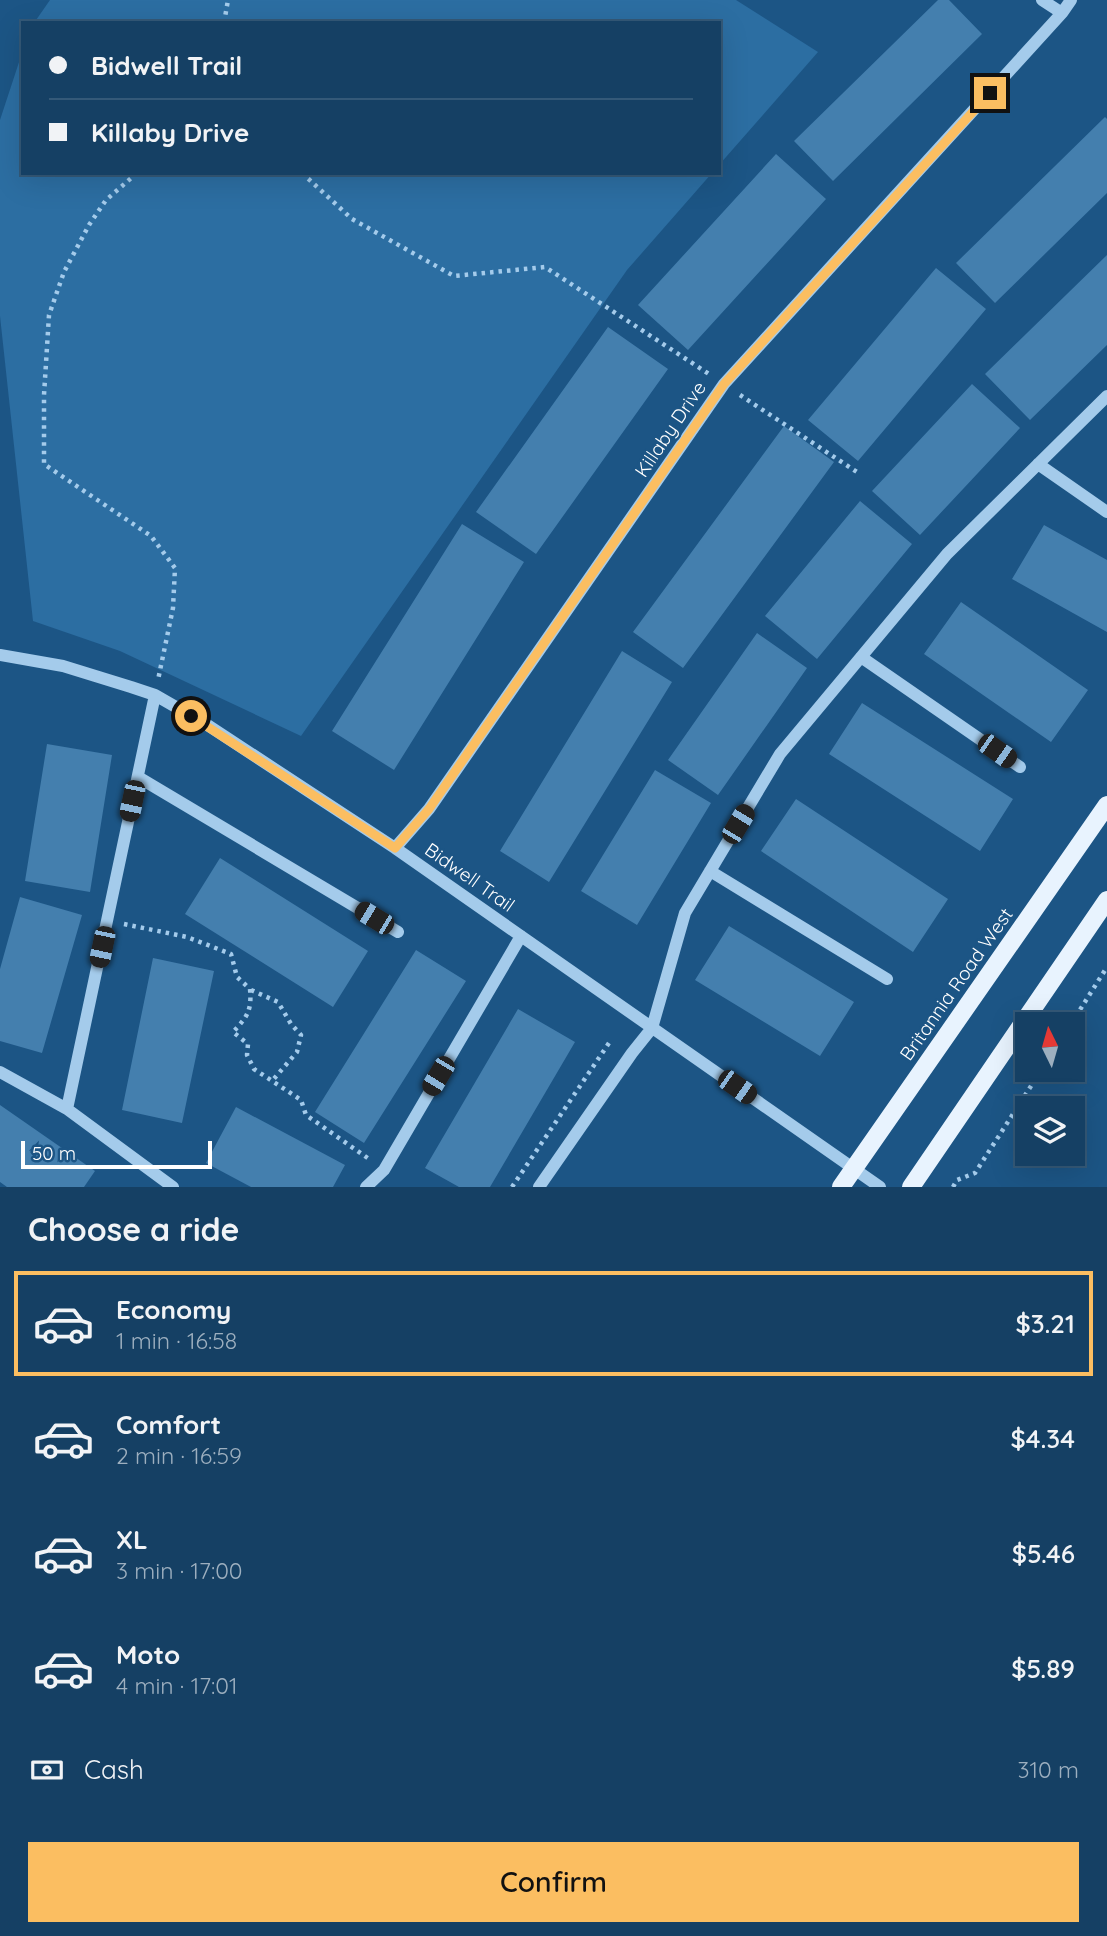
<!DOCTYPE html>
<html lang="en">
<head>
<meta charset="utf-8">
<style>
	:root { --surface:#154064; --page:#224b6d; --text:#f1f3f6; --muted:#9dafbf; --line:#345978; --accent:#fbbe61 }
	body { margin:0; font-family:Quicksand,sans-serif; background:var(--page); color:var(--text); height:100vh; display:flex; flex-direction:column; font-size:26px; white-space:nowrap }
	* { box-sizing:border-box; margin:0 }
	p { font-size:23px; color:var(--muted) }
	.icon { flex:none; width:38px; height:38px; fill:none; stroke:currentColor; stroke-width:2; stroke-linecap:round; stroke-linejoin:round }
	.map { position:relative; height:1187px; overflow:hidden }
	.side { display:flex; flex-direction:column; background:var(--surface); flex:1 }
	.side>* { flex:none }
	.top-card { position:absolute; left:21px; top:21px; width:700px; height:154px; border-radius:0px; box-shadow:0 7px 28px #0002,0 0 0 2px var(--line); display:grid; align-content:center; height:154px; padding:0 28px; background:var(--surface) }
	.needle { width:46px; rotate:355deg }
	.controls { position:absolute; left:1015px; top:1012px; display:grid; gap:14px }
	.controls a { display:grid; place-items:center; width:70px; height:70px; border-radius:0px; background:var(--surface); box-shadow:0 7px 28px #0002,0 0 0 2px var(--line); font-size:35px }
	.scale { position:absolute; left:21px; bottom:18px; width:191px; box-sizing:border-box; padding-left:7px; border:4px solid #fff; border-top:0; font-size:19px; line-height:24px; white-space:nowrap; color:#fff; -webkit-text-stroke:5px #1c5585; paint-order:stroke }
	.end { position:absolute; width:32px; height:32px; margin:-16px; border:9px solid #fbbe61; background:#111; box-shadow:0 0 0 4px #111 }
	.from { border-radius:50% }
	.car { position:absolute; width:21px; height:42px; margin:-21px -10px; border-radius:9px; box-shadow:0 0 5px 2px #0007; background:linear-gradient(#222 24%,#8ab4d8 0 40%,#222 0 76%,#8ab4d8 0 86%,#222 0) }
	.top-card b { display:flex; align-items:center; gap:24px; height:66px; font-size:26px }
	.top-card b+b { border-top:2px solid var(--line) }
	.top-card i { width:18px; height:18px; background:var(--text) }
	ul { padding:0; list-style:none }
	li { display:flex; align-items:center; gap:21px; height:105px; margin:0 14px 10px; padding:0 14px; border:4px solid transparent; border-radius:0px }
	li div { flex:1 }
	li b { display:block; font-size:26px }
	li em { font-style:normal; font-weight:600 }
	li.selected { border-color:var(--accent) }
	li>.icon { width:63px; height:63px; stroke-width:1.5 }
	h2 { padding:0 28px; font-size:32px; line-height:84px }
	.pay { display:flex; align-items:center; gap:18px; height:77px; padding:0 28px; font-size:26px }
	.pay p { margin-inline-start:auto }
	.button { display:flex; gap:14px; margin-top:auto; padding:14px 28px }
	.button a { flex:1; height:80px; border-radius:0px; background:var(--accent); color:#111; font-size:28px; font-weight:600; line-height:80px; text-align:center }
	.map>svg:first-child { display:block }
	.green { fill:#2c6ea2 }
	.building { fill:#447fae }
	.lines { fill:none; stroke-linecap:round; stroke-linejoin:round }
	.path { stroke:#a4cbeb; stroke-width:4.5; stroke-dasharray:3.5 5; stroke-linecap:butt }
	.minor { stroke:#a4cbeb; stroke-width:12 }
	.major { stroke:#e8f3fe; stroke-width:18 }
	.route { stroke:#fbbe61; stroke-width:9 }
	.labels { text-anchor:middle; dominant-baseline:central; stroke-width:5; stroke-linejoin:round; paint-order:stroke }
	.street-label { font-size:19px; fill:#fff; stroke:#1c5585 }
</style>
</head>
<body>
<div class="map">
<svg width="1107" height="1187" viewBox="0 0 1107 1187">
	<rect width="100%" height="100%" fill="#1c5585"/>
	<path class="green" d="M50,0H736L818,52L719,165V23H34Z
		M23,50V173H712L627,270L301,736L120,651L33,621L0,316V120Z"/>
	<path class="building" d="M938,0H949L982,34L833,181L794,141Z
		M1105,117L1107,119V193L995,303L956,263Z
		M776,154L826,199L688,350L638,305Z
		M1107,255V345L1030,420L985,374Z
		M936,268L986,309L858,461L808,420Z
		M608,327L668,369L536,554L476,512Z
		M972,384L1020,428L920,535L872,491Z
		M784,426L834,462L683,668L633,632Z
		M860,501L912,544L817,659L765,616Z
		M462,524L524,562L394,770L332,731Z
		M1044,525L1107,560V632L1012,579Z
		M961,602L1088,690L1051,742L924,654Z
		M757,633L807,668L718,795L668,760Z
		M622,651L672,682L549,882L500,851Z
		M862,703L1013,799L980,851L829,754Z
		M47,744L112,755L90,892L25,881Z
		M655,770L711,803L637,925L581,891Z
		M796,799L948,899L913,952L761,851Z
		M220,858L368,951L333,1007L185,914Z
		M20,897L82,915L42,1053L0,1041V969Z
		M729,926L854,1002L820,1056L695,980Z
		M416,950L466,981L364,1143L315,1112Z
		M153,958L214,971L182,1123L122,1110Z
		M518,1009L575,1042L490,1187H459L425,1168Z
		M0,1105L95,1171L84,1187H7L0,1182Z
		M236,1107L345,1165L333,1187H251L206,1163Z"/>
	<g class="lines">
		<path class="path" d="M224,23L228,0
			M137,173L106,200L89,225L64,272L49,315L44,395V464L151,536L175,568L173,608L158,680
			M302,173L352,219L454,276L545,267L709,374
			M740,395L860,474
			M124,924L187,937L231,954L237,977L250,989C252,1011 247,1017 233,1032L248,1044L247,1055L254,1069L301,1100L306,1115L369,1159
			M251,990L278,1002L291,1024L301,1035L297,1052L272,1081
			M1071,1024L1107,967
			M512,1187L611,1040
			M953,1187L957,1180L975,1173L1042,1069"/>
		<path class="minor" d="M1042,0L1062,13
			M1038,464L1107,512
			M0,655L63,666L131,687L155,695L209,726L395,848L880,1187
			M861,657L1020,767
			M138,777L398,932
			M395,848L429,809L724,384L1062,13L1071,0
			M710,871L887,979
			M0,1072L67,1109L173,1187
			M67,1109L155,695
			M366,1187L384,1170L521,936
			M539,1187L632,1053L652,1028L685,913L780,754L947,554L1107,396"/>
		<path class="major" d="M841,1187L1107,805
			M911,1187L1107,900"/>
	</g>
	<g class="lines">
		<path class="route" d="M191,716L395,848L429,809L724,384L990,93"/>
	</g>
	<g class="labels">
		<g class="street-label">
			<text transform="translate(670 429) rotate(-56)">Killaby Drive</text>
			<text transform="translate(470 877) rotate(35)">Bidwell Trail</text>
			<text transform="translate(956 984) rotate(-55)">Britannia Road West</text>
		</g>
	</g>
</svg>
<div class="controls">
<a><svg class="needle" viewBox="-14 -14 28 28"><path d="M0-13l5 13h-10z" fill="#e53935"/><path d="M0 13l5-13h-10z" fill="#9dafbf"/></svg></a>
<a><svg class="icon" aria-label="layers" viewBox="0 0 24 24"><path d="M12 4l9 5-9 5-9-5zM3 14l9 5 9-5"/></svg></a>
</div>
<div class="scale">50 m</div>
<i class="end from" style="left:191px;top:716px"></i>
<i class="end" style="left:990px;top:93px"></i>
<i class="car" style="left:997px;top:751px;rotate:125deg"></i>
<i class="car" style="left:132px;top:801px;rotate:192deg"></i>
<i class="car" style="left:738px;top:824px;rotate:31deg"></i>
<i class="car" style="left:374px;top:918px;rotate:301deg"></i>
<i class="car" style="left:102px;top:947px;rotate:192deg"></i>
<i class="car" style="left:438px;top:1076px;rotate:211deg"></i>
<i class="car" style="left:737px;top:1087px;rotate:125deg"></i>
<div class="top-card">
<b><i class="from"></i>Bidwell Trail</b>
<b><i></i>Killaby Drive</b>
</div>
</div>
<section class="side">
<h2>Choose a ride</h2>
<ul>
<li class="selected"><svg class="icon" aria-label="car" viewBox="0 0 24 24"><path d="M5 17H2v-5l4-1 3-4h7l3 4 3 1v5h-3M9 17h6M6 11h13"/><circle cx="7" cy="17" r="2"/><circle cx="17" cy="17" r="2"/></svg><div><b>Economy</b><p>1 min · 16:58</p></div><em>$3.21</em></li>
<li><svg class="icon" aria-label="car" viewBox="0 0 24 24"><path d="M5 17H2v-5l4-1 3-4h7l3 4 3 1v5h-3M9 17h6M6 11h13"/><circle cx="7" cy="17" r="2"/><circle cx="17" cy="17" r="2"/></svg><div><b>Comfort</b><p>2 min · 16:59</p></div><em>$4.34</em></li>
<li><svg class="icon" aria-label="car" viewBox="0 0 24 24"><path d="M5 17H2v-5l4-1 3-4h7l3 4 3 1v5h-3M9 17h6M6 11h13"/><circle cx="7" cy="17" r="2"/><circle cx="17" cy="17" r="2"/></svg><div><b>XL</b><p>3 min · 17:00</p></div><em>$5.46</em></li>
<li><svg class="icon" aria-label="car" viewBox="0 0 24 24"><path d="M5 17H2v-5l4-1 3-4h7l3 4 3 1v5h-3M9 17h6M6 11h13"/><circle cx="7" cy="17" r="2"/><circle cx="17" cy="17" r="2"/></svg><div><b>Moto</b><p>4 min · 17:01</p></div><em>$5.89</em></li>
</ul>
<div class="pay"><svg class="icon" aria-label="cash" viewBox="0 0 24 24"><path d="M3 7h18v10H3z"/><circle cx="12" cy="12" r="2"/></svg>Cash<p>310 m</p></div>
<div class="button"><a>Confirm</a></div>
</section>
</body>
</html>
